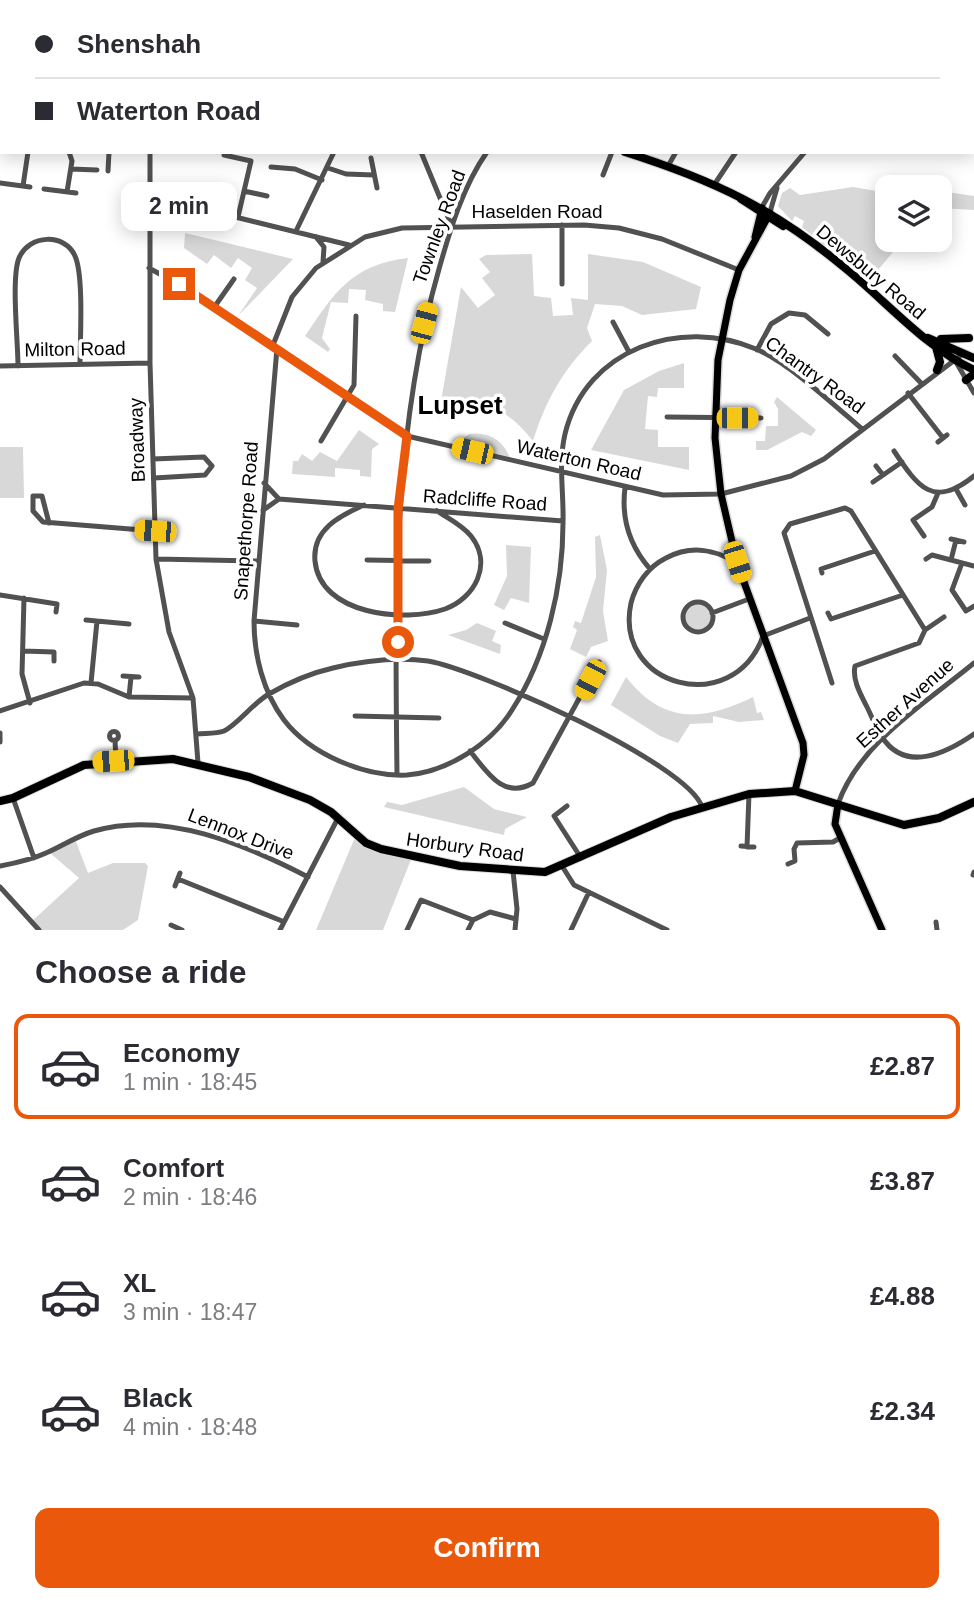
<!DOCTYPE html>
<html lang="en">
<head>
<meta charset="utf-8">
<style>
	:root { --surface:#fff; --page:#f2f2f3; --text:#2b2b33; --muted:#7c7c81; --line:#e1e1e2; --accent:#ea580c }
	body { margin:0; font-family:Helvetica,sans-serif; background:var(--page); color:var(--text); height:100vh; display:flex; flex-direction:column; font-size:26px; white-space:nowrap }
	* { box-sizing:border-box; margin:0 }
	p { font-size:23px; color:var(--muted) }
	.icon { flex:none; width:38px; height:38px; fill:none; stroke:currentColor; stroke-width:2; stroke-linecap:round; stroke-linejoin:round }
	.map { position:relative; height:930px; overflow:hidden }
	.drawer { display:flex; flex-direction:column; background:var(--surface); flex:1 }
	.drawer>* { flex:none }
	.guide { position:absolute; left:0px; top:0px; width:975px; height:154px; box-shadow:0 4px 18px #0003; display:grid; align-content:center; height:154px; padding:0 35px; background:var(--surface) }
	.tools { position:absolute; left:875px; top:175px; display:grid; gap:14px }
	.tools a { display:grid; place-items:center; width:77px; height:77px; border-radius:14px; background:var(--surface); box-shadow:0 4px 18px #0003; font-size:35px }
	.end { position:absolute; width:32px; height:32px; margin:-16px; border:9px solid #ea580c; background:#fff; box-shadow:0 0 0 4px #fff }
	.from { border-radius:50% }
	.bubble { position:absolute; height:49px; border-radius:14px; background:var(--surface); box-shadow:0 4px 18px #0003; font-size:23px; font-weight:700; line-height:49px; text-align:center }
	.car { position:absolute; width:21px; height:42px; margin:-21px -10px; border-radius:9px; box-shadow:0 0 5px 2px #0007; background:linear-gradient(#f5c518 24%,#345 0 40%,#f5c518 0 76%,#345 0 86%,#f5c518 0) }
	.guide b { display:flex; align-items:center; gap:24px; height:66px; font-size:26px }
	.guide b+b { border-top:2px solid var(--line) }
	.guide i { width:18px; height:18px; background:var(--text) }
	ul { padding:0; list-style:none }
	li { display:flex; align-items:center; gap:21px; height:105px; margin:0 14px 10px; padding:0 21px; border:4px solid transparent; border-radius:14px }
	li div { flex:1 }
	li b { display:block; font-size:26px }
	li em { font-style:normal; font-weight:700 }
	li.on { border-color:var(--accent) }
	li>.icon { width:63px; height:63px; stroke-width:1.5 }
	h2 { padding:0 35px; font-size:32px; line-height:84px }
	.cta { display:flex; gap:14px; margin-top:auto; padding:14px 35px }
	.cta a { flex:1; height:80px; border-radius:14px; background:var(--accent); color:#fff; font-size:28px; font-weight:700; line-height:80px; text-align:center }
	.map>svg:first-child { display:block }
	.green { fill:#d8d8d8 }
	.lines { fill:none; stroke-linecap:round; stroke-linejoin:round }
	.major-casing { stroke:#dbdbdb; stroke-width:10 }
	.highway-casing { stroke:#dbdbdb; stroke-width:10 }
	.minor { stroke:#515151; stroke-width:5 }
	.major { stroke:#000; stroke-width:7 }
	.highway { stroke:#000; stroke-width:8 }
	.route { stroke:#ea580c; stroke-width:9 }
	.labels { text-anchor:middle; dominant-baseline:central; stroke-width:7; stroke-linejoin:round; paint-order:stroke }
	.street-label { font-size:19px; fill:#000; stroke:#fff }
	.district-label { font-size:26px; font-weight:bold; fill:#000; stroke:#fff }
</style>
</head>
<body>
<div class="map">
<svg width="974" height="930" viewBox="0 0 974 930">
	<rect width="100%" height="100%" fill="#fff"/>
	<path class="green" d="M884,183L912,187H887V240H903L868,282L802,227L804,221L795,216L792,221L778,206L782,193L790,188L800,195L853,187L882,192Z
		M940,191L974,196V210L940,208Z
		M185,233L293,259L238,316L257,288L245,280L252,268L238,258L231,268L214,255L207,264L184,248Z
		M532,254L534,296L551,298L553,316L573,315L571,298L588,300V254L643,262L701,287L696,309L642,315L622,306L595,304L587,328L592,341C562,371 546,400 533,441C503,403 482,400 438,418L461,287L478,308L495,295L482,278L490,272L479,259L486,255Z
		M408,258L395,312L383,311V304L365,300L366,290L349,289L348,303L331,302L322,338L330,349L328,352L305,336C335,292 351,265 408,258Z
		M684,363V388H658L657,397L648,396L645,429L658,430V447H689V470L591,450L624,390L659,371Z
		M777,397L816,430L811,436L802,432L767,450H756V441H765L766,426H778V409L774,402Z
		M359,430L379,444L372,449L371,477L360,476V470L335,468V477L292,474L293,461H298L302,454L312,461L320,452L337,461Z
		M469,434C489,431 505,441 511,461L452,447Z
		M0,447H23L24,498H0Z
		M600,535L607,570L603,611L608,641L591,647L586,657L570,649L577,630L573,627L575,621L581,623L596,577L595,537Z
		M506,545L531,547L529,603L511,598L504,610L494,605L507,576Z
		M685 617a13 13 0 1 1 26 0a13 13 0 1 1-26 0Z
		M477,623L496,631L492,641L501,645L500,654L448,635L466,630Z
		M626,677C663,724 702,722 753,697L757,713L761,712L764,720L739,722L713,716V723L690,724L678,743L660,736L611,705Z
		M464,787L494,809L527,817L505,829L504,835L384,807L387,802L402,805Z
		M356,835L412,857L383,930H316Z
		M75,839L88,873L113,863H145L148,866L138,920L123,930H39L31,922L79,878L49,852Z"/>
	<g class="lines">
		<g class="major-casing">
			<path id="major" d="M770,213L739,270L730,300L718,360L715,438L721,494L737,563L803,743L804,755L795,791
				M755,237L762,208
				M838,804L835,824L882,930"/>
		</g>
		<g class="highway-casing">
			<path id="highway" d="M426,0V2
				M625,152C713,180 773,208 845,268C887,302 925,347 974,370
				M741,199L783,226
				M928,338L974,358
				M941,339L969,338
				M936,347L940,362L937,370
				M966,380L974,374
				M0,801L13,798L84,765L173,759L249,777L310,800L331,812L366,843L381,849L460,866L545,872L671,817L749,794L795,791L904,825L939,818L974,802"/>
		</g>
		<path class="minor" d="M352,0L353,2
			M413,0L414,2
			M509,0L510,2
			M884,0L885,2
			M154,2V0
			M929,2L931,0
			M973,5H974
			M0,28H2
			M973,55L974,56
			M0,88L2,89
			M0,137L2,138
			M150,152V363L156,559L169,632L193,698L198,763
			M421,152L452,227
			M224,155L251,161L238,217
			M371,158L377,188
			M668,166L676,152
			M271,167L295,169L322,180
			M328,168L346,174L374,175
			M71,169L97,170
			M108,171L109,152
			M603,175L612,152
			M0,183L30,187
			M714,185L736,152
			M23,186L28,152
			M44,189L76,193
			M244,191L267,196
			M67,192L72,161L69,152
			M150,196L349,245
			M762,207L770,193L805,152
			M770,212L777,188
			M562,225V284
			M296,231L334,152
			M316,237L324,247L323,262
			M149,268L201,297L407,436L663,495L721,494L791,476L824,459L964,353
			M215,306L234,279
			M613,322L629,352
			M273,345L292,297L316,268L365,237L402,228L584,225L619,228L662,239L739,270
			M277,348L254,621C254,655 263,692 284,720C310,754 364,777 407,775C447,772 491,744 512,710C547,656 563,586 563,523C564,493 558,464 565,434C586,348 681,317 756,349C789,363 834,405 862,429
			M757,350L771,324L789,313L805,315L828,334
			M895,356L921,383
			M956,362L974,393
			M0,366L150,363
			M18,366C18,341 11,278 19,258C29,234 65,233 75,256C84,276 80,340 80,364
			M908,393L943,438
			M667,417L761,418
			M321,441L354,385L356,316
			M938,442L947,435
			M894,451C918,487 933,509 974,476
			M153,459L204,457L212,466L205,475L154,478
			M876,466L883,475
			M873,482L902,462
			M264,483L279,499L563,521
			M625,488C621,519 630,546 650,569
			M956,489L965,505
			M364,505C339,516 312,530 315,561C320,615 405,623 445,609C475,598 493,564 471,536C462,525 449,519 437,511
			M262,511L279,499
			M49,523L42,496H33V511L43,522L155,531
			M924,536L913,520L932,507L938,493
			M951,539L964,542
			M156,559L258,561
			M926,559L932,555L974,566
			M367,560L429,561
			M951,560L956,540
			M737,563C715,549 690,545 666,558C648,567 636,584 631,603C613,687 733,719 763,636L810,618
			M962,563L952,590L966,611L974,606
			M822,573L821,569L875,551
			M0,595L57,604L56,612
			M24,598L22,674L30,703
			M683 617a15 15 0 1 1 30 0a15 15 0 1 1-30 0Z
			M712,613L749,599
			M828,613L831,619L903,595
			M86,620L129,624
			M254,621L297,625
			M505,623L544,639
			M925,630L944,617
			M23,651L54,652V661
			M123,676L139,677
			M91,683L97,621
			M832,683L784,533L790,524L845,508L851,511L925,630L919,643L855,666C852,680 861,695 867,707C872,717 876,728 882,737C906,774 948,752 974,734
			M129,697L131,677
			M0,711L84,683L98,684L129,697L193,698
			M355,716L439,718
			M109.5 736a4.5 4.5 0 1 1 9 0a4.5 4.5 0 1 1-9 0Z
			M0,733V742
			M197,734C205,733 216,734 224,731C238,724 253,703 269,694C288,683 311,673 333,668C363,661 397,657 428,661C476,669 688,763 702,807
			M115,740L116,761
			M470,751C487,772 503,800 533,783L599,662
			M397,774C395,605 392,433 439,269C450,230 463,186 487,152
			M13,798L34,858
			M838,804C859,743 927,702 974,663
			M567,806L554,816L581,858
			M741,846L754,847
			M747,847L749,794
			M788,864L795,861L794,849L797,843L833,842L840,838
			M0,866C16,863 31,860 46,853C62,846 77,836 94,831C166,810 246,845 308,877
			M562,866L574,885L667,930
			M513,871L517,909L515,930
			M973,875L974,872
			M178,879L282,921
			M175,886L180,873
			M0,887L39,930
			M936,922L937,930
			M171,925L182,930
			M280,930L338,818
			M407,930L421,900L473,920
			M468,930L473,920L490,912L516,919
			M571,930L589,892"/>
		<use href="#major" class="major"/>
		<use href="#highway" class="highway"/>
	</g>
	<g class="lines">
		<path class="route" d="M179,284L407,436L398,509V642"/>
	</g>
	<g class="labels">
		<g class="street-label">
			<text x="537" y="211">Haselden Road</text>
			<text transform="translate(439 227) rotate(-70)">Townley Road</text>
			<text transform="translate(871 272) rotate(40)">Dewsbury Road</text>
			<text transform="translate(75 349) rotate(-1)">Milton Road</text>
			<text transform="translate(815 375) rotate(36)">Chantry Road</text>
			<text transform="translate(137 440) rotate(-92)">Broadway</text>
			<text transform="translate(579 460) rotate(13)">Waterton Road</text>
			<text transform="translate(485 500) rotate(4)">Radcliffe Road</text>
			<text transform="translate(246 521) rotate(-86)">Snapethorpe Road</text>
			<text transform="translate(905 703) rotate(-42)">Esther Avenue</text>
			<text transform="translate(241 834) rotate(21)">Lennox Drive</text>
			<text transform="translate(465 847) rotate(8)">Horbury Road</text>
		</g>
		<g class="district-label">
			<text x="460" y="405">Lupset</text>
		</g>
	</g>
</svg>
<div class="tools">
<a><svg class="icon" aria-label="layers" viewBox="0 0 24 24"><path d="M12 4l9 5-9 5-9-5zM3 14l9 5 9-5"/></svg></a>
</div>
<i class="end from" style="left:398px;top:642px"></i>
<i class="end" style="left:179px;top:284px"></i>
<div class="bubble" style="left:121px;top:182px;width:116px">2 min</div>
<i class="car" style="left:424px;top:323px;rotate:15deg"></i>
<i class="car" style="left:737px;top:418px;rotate:90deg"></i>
<i class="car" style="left:472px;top:451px;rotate:283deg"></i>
<i class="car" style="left:155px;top:531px;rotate:274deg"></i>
<i class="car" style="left:737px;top:562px;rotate:162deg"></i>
<i class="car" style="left:590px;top:680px;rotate:208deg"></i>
<i class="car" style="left:113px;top:761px;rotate:266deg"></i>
<div class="guide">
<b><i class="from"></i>Shenshah</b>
<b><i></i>Waterton Road</b>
</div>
</div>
<section class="drawer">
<h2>Choose a ride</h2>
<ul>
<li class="on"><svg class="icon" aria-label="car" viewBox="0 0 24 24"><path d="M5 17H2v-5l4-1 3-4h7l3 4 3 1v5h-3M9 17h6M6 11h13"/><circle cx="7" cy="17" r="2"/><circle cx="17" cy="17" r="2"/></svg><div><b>Economy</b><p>1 min · 18:45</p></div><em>£2.87</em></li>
<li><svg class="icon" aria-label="car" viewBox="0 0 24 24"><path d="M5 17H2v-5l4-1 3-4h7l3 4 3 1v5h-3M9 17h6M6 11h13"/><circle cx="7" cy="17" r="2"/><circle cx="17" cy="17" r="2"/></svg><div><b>Comfort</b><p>2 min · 18:46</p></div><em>£3.87</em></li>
<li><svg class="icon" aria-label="car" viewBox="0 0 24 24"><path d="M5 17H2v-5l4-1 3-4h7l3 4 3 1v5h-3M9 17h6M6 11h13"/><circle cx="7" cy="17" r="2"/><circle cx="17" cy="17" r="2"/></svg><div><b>XL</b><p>3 min · 18:47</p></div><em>£4.88</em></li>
<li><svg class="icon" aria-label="car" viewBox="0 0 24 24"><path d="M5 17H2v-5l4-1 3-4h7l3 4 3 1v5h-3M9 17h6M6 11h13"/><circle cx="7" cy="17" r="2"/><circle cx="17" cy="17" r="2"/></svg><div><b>Black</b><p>4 min · 18:48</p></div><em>£2.34</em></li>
</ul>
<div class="cta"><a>Confirm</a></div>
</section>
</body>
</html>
